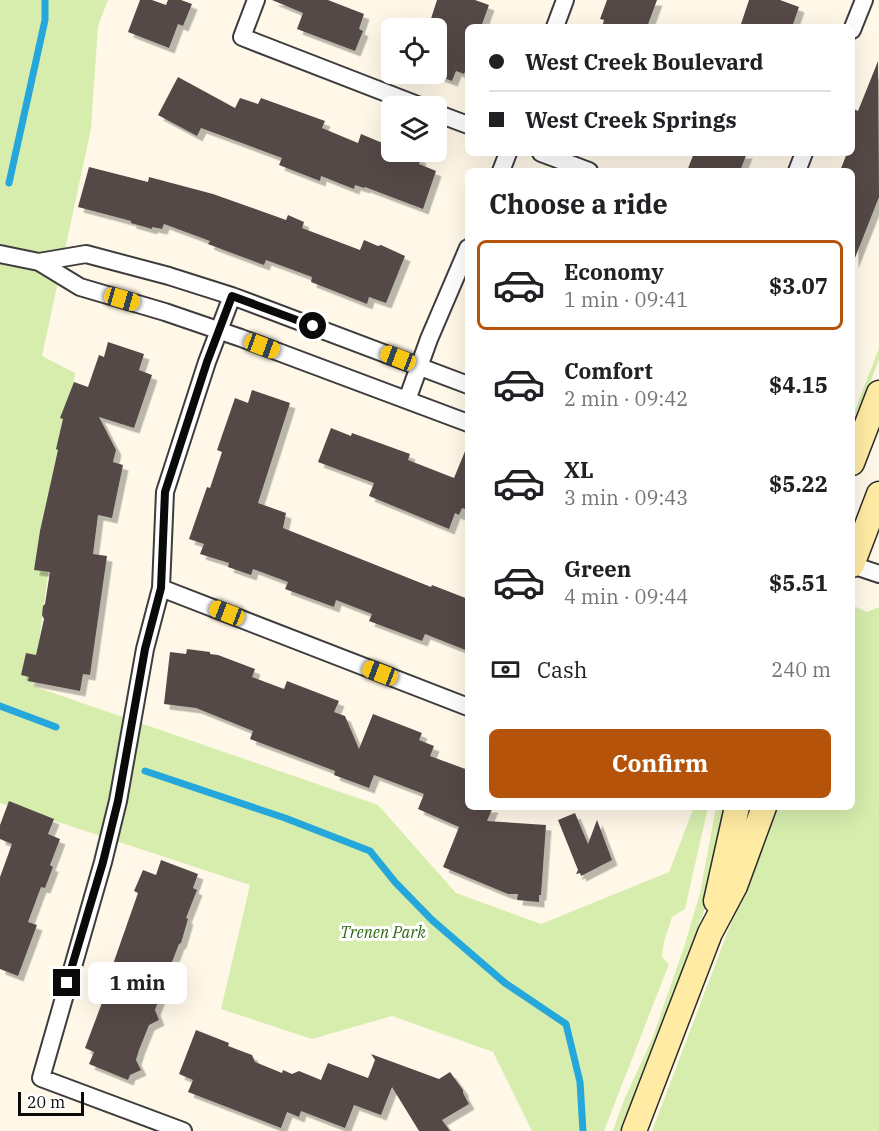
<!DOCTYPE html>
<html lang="en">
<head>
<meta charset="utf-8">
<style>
	:root { --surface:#fff; --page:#f6f6f6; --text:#202124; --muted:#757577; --line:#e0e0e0; --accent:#b45309 }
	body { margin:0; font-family:"IBM Plex Serif",serif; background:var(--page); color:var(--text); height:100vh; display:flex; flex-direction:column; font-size:22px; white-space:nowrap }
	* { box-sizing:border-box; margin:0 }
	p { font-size:20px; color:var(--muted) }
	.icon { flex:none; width:33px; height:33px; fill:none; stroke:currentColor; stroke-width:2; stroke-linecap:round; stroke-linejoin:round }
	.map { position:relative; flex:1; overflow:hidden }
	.panel { position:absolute; left:465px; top:168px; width:390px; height:642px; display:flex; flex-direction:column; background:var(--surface); border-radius:9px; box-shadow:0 6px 24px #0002 }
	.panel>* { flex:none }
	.banner { position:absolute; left:465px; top:24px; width:390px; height:132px; border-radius:9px; box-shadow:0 6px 24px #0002; display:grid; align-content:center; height:132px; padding:0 24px; background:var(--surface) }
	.controls { position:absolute; left:381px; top:18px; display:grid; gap:12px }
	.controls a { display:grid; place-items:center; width:66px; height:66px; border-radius:9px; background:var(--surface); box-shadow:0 6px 24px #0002; font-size:30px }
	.scale { position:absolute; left:18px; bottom:15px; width:66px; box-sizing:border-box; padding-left:6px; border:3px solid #0a0a0a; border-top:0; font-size:16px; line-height:21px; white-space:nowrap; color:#0a0a0a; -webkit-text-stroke:4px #fff; paint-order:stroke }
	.end { position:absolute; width:27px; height:27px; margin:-14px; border:8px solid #0a0a0a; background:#fff; box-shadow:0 0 0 3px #fff }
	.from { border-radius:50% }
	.bubble { position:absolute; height:42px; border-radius:9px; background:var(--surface); box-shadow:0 6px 24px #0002; font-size:20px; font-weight:800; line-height:42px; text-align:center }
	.car { position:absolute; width:18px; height:36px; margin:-18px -9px; border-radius:8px; box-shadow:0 0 4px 2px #0007; background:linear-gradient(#f5c518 24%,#345 0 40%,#f5c518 0 76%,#345 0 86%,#f5c518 0) }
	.banner b { display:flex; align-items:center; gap:21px; height:57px; font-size:22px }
	.banner b+b { border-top:2px solid var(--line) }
	.banner i { width:15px; height:15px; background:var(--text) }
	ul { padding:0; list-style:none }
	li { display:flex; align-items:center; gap:18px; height:90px; margin:0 12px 9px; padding:0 12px; border:3px solid transparent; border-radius:9px }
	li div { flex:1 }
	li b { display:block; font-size:22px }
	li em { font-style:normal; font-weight:800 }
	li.on { border-color:var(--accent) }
	li>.icon { width:54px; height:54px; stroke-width:1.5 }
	h2 { padding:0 24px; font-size:27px; line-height:72px }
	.pay { display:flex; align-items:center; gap:15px; height:66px; padding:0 24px; font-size:22px }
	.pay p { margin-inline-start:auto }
	.action { display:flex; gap:12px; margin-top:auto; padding:12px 24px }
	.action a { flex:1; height:69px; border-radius:9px; background:var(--accent); color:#fff; font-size:24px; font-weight:800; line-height:69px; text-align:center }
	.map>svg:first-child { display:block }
	.green { fill:#d6edae }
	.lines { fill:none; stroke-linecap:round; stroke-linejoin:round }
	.stream { stroke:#25a7db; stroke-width:7 }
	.building { fill:#544a46; filter:url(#shadow) }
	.street-casing { stroke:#3d3d3d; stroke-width:20 }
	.secondary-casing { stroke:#2c2c2c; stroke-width:27 }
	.street { stroke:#fff; stroke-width:16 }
	.secondary { stroke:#ffeba3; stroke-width:24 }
	.route { stroke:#0a0a0a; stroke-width:8 }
	.labels { text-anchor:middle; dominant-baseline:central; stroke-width:6; stroke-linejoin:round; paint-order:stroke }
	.park-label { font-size:16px; font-style:italic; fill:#2f6815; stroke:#fff }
</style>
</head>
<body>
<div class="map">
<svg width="879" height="1131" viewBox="0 0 879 1131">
	<defs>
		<filter id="shadow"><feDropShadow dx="5.5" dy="5.5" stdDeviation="0" flood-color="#0004"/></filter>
	</defs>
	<rect width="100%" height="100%" fill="#fff8e8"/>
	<path class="green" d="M0,0H108L98,26L91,129L42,356L75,373L33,686L378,805L456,893L541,924L669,872L694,807H708L685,909L672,917L664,942L662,957L669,964L604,1131H532L493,1052L392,1016L312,1039L221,1009L250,885L0,803Z
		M879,348V360L852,429V418Z
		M854,606L867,612L879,607V1131H652L775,807H852V609Z
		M716,807H727L707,903L620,1131H613L624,1100L652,1039L684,947L700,893Z"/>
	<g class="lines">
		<path class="stream" d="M9,183L45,20V0
			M0,706L56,727
			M145,771L285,818L370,851L395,882L432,920L505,983L566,1024L580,1082L583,1131"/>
	</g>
	<path class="building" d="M140,0H152L166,5L168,0H181L192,4L183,26L178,24L169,48L128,32Z
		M272,0H328L364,14L359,29L363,31L355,51L297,29L303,13Z
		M437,0H475L489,5L481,27H468V64L464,74L456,71L452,81L436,75V28H428Z
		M607,0H657L647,27H602L604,20L600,19Z
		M749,0H780L799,7L792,27H740Z
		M878,61L879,197L853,263L852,171H840L847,153H852V108L858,111Z
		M178,77L235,108L240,98L258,104L261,98L325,121L322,128L358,143L361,134L392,147V152H404L421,158L419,164L436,171L423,209L365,187L364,188L355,185L354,189L321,176L320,181L279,165L282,158L201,128L197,136L158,115Z
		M694,153H747L740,171H687Z
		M89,167L148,182L149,177L213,194L286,220L288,215L304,222L302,228L360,250L364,240L378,246L381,245L405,256L386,303L369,297L367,304L311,282L312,277L266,260L264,265L229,252L208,244L210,241L164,224L162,229L152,227V229L131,223V221L78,207Z
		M108,342L144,354L139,370L152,375L134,428L99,417L116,450L113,462L123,465L112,518L98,515L93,554L107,556L90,675L83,674L80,691L28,681L29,677L21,675L26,653L36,655L44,619L42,615L43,606L45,604L50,572L34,570L40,531L58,450L56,449L63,419L60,418L74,382L88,387L99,355L104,357Z
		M252,390L290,403L258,503L286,513L283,528L431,587L432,585L468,599V651L425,634L422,641L369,621L372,614L336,600L334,607L285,589L288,582L253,569L251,575L228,567L229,563L200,554L204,544L189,539L207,487L210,488L222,452L217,450L235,398L248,403Z
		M331,428L351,436L352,433L410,454L408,460L454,478L468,444V510L462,508L459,515L455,513L449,529L369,496L374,483L318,462Z
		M187,649L210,652V654L218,655L255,669L252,677L284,689L287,681L339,701L334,712L345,716L359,749L373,714L422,733L419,740L434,746L430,756L468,770V807H493L487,821L546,825L541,895H539V902L517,900L518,894H508L443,867L459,827L418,809L424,794L374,775L369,788L334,775L335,771L250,739L253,731L196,708L164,704L170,652L186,654Z
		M9,801L54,819L48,834L60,839L50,865L53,867L45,888L41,887L28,922L37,925L18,976L0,969V877L12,844L0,839V825Z
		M575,813L588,844L597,820L612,860L581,876L580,873L576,874L578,870L558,820Z
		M161,860L198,874L193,888L197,890L186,918L188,919L181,943L179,944L170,967L174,969L168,984L165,983L155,1010L159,1020L149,1025L139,1050L136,1060L141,1070L130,1075L128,1080L89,1064L94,1052L85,1048L103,1000L115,1004L127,973L112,967L138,893L134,891L143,870L156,875Z
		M196,1030L229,1043L228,1046L252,1055L255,1062L282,1073L283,1070L292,1074L299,1071L321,1080L328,1063L368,1078L375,1060L371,1054L439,1079L450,1072L463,1090V1093L469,1104L442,1120L450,1131H419L392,1087L381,1115L354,1105L345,1128L301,1111L299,1117L287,1112L281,1128L188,1092L193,1080L179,1074Z"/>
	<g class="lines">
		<g class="street-casing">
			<path id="street" d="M256,0L242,37L420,106
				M555,27L565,0
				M852,30L864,0
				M436,113L468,125
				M541,153L589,171
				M501,171L508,153
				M797,171L804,153
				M0,254L39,262L80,287L165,312L241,338L468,423
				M39,262L86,254L169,276L232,296L468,385
				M407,400L429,339L468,248
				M852,565L879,574
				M161,588L468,707
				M183,1131L41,1078L103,862L118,801L145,649L161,588L165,492L207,362L232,296"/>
		</g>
		<g class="secondary-casing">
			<path id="secondary" d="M852,463L879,393
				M852,565L879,494
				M716,901L737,807
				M634,1131L710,933L735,886L764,807"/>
		</g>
		<use href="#street" class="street"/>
		<use href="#secondary" class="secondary"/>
	</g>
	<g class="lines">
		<path class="route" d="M67,983L103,862L118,801L145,649L161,588L165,492L207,362L232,296L313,326"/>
	</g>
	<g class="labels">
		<g class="park-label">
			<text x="383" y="932">Trenen Park</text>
		</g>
	</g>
</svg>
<div class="controls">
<a><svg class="icon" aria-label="locate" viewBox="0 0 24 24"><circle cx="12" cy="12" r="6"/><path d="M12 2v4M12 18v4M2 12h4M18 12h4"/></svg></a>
<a><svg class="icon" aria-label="layers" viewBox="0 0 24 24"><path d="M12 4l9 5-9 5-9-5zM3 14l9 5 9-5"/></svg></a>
</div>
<div class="scale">20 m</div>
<i class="end from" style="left:313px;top:326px"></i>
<i class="end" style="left:67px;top:983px"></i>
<div class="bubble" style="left:88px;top:962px;width:99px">1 min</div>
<i class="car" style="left:122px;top:299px;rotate:106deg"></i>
<i class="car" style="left:262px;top:346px;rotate:110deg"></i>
<i class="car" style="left:398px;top:358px;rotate:291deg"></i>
<i class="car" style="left:227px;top:613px;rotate:291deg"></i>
<i class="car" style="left:380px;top:673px;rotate:291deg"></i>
<div class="banner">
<b><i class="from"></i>West Creek Boulevard</b>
<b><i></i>West Creek Springs</b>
</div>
<section class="panel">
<h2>Choose a ride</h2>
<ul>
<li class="on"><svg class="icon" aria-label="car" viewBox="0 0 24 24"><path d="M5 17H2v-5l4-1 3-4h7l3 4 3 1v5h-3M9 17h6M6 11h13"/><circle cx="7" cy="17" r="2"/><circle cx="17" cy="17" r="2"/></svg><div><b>Economy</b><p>1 min · 09:41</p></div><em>$3.07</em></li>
<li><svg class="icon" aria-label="car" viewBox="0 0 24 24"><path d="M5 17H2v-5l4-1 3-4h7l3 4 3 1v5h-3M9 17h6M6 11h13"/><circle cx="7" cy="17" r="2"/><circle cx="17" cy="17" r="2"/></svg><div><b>Comfort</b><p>2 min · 09:42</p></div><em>$4.15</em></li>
<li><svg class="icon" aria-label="car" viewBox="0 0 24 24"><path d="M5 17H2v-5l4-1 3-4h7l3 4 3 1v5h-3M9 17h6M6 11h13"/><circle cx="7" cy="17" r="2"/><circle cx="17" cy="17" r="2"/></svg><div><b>XL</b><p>3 min · 09:43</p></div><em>$5.22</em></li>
<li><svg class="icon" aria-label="car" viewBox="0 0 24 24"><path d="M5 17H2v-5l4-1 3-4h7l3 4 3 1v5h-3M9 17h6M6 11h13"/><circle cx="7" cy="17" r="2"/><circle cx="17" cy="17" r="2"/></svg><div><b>Green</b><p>4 min · 09:44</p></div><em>$5.51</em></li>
</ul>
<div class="pay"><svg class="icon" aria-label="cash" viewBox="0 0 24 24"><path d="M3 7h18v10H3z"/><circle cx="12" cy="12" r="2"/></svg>Cash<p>240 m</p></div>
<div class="action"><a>Confirm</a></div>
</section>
</div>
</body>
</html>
